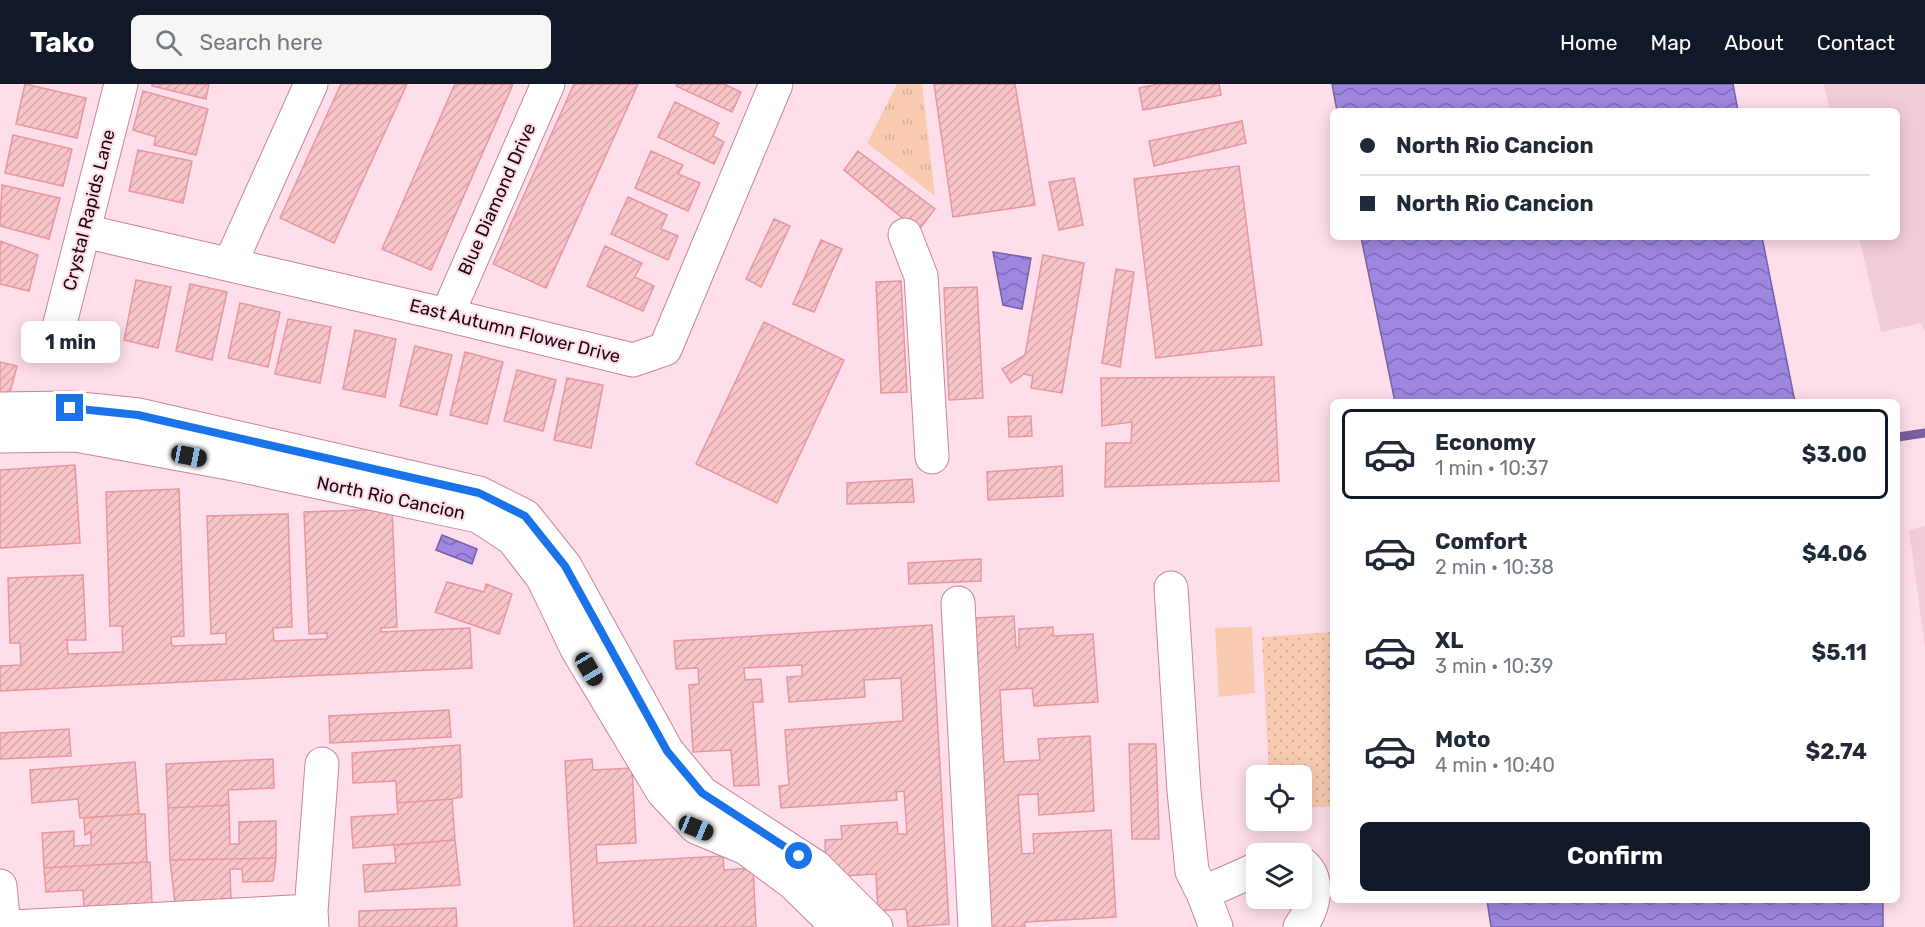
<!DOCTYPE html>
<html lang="en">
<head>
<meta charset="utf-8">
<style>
	:root { --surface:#fff; --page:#f6f6f7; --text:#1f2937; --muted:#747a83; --line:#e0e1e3; --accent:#111827 }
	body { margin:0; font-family:Rubik,sans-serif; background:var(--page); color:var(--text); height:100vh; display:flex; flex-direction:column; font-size:22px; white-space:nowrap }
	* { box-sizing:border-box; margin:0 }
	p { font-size:20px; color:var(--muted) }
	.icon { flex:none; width:33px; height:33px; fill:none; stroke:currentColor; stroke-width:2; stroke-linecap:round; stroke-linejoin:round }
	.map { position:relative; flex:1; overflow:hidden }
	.sheet { position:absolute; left:1330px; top:315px; width:570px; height:504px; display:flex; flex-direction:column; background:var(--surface); border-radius:9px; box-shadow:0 3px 15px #0003 }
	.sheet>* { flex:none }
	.guide { position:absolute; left:1330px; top:24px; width:570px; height:132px; border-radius:9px; box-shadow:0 3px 15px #0003; display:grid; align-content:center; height:132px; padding:0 30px; background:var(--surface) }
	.fabs { position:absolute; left:1246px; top:681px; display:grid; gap:12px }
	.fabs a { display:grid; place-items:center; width:66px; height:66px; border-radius:9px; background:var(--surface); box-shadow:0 3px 15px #0003; font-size:30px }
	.end { position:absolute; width:27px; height:27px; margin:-14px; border:8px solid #1a73e8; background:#fff; box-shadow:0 0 0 3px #fff }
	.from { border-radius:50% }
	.bubble { position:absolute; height:42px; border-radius:9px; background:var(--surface); box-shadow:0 3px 15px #0003; font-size:20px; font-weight:700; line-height:42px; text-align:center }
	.car { position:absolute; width:18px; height:36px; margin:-18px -9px; border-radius:8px; box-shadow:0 0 4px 2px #0007; background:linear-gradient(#222 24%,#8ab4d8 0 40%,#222 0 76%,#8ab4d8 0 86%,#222 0) }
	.guide b { display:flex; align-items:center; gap:21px; height:57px; font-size:22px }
	.guide b+b { border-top:2px solid var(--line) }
	.guide i { width:15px; height:15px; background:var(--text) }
	ul { padding:10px 0 0; list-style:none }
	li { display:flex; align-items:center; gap:18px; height:90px; margin:0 12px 9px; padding:0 18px; border:3px solid transparent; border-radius:9px }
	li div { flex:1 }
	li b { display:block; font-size:22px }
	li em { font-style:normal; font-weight:700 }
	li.active { border-color:var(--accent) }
	li>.icon { width:54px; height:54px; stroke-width:1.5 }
	.primary-button { display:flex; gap:12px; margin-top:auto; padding:12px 30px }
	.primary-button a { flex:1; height:69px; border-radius:9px; background:var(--accent); color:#fff; font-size:24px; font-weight:700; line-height:69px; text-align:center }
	header { display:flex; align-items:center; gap:36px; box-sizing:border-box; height:84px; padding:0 30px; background:var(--accent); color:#fff }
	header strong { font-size:28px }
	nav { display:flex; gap:33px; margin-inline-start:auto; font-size:21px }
	.search { width:420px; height:54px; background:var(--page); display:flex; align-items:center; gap:15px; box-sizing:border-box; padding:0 21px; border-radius:9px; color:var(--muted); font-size:22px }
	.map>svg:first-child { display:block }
	.built { fill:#f1cdda }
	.grass { fill:url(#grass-tufts) }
	.park { fill:url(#park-dots) }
	.garden { fill:#f9ccb1 }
	.water { fill:url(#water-waves); stroke:#7860a3; stroke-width:1.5 }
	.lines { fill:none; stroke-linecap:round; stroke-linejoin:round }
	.stream { stroke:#7860a3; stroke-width:9 }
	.building { fill:url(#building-hatch); stroke:#e7969e; stroke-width:1.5 }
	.minor-casing { stroke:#cb82a0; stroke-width:35 }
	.minor { stroke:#fff; stroke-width:33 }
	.route { stroke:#1a73e8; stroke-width:8 }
	.labels { text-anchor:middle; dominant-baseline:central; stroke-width:4.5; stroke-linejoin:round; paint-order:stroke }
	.street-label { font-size:18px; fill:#200612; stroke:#fedeea }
</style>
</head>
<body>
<header>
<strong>Tako</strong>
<div class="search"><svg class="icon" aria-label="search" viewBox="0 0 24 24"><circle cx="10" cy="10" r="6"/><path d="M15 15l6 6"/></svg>Search here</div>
<nav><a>Home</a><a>Map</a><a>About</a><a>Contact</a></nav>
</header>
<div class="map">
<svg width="1925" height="843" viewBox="0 0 1925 843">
	<defs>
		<pattern id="grass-tufts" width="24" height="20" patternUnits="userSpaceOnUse" patternTransform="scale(1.5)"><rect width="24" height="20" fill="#f9ccb1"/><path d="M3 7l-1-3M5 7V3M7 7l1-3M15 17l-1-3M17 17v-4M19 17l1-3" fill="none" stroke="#d5ae97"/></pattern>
		<pattern id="park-dots" width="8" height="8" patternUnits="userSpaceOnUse" patternTransform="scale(1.5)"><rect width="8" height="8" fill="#f9ccb1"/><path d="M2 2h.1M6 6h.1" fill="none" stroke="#d5ae97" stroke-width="1.8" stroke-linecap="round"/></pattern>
		<pattern id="water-waves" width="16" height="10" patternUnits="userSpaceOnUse" patternTransform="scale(1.5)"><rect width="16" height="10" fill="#9d87e1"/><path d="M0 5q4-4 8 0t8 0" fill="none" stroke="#806cb5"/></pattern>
		<pattern id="building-hatch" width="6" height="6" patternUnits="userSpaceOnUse" patternTransform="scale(1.5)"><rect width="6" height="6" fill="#f7c4c8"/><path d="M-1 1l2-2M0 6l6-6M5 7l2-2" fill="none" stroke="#d3a7ab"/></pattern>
	</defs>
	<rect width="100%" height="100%" fill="#fedeea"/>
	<path class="built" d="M1824,0H1925V248L1921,239L1881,248L1859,153H1898V27H1830Z
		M1925,442V564L1909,446Z"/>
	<path class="grass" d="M897,0H922L935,112L867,59Z"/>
	<path class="park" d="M1333,548V722L1302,724V692L1269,691L1262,553Z"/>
	<path class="garden" d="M1252,543L1255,609L1219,613L1215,544Z"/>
	<path class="water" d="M1332,0H1733L1738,27H1337Z
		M1361,153H1762L1795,318H1395Z
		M993,168L1031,174L1022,225L1003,221Z
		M442,451L477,465L472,480L436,466Z
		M1487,816H1883V843H1491Z"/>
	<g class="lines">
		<path class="stream" d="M1898,353L1925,349"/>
	</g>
	<path class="building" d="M25,0L86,14L77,54L16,40Z
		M152,0H209L206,15L152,2Z
		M341,0H407L334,159L280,134Z
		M455,0H513L431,186L382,165Z
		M574,0H638L546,204L493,180Z
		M677,0H724L741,8L732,28L676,2Z
		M934,0H1015L1035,121L953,133Z
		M1158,0H1219L1221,11L1143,26L1139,4Z
		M143,7L208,25L196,71L154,61L156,53L133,46Z
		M675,18L719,39L713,52L724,58L714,80L658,53Z
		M1242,37L1246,59L1154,82L1149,57Z
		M13,51L72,65L63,102L5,89Z
		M138,66L192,77L183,119L129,107Z
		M651,67L683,81L678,90L700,99L688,127L635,104Z
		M858,67L935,125L918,147L844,86Z
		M1239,82L1262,261L1156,274L1134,95Z
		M1074,94L1083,141L1059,146L1049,98Z
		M2,101L60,114L49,155L0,142Z
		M628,113L667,131L661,145L678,152L668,176L611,150Z
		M774,135L790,142L761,203L746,195Z
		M821,156L842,165L814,228L793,220Z
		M0,157L38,171L29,207L0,200Z
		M605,162L642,179L635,193L654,202L643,227L587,202Z
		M1043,171L1084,179L1062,309L1031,304L1033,292L1024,290L1011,299L1002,285L1025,271Z
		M1116,185L1134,188L1120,283L1102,279Z
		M136,196L171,203L158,264L124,256Z
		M901,197L907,308L881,309L876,198Z
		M190,200L227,208L212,276L176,267Z
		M977,203L983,314L949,316L944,204Z
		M240,219L280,228L268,283L228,274Z
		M288,235L331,243L320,299L275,290Z
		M764,238L844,276L777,419L696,380Z
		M355,246L396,255L385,313L343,305Z
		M415,262L452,271L437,331L400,322Z
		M465,268L503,278L487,340L450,331Z
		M0,278L17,282L8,316L0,314Z
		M517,286L556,296L543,347L504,337Z
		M1274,293L1279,397L1105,403L1106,359H1131L1132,338L1102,342L1101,294Z
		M567,294L603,301L591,364L554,356Z
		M1031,332L1032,352L1009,353L1008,333Z
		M75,381L80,459L0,464V386Z
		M1062,382L1063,412L988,416L987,388Z
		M912,395L914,418L847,420V399Z
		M179,405L184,552L171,553L172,562L226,560V549L211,550L207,432L288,430L292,543L273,544L274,557L327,555V549L309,550L304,428L392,425L397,543L381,544V548L470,544L472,584L0,607V582L21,581L20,559H10L8,494L83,491L86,556H67L68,570L123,568L122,542H110L106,408Z
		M981,475V497L909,500L908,479Z
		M447,498L484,508L486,500L512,510L499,550L435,528Z
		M1014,532L1016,564L1019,563V545L1053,543V552L1093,550L1098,618L1034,622L1032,604L1000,606L1004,678L1040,676L1038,655L1090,652L1094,727L1039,731L1038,710L1018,711L1022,770L1034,769L1033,750L1111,746L1116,833L1025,838V843H991L975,534Z
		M932,541L949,840L908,843L906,825L878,827L876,790L826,793L825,756L842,755L841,742L897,738L898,750H907L904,707L896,708L897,716L781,724L779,702L789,701L785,646L903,637L901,594L864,596L865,613L789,618L787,593L802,592V581L744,584L745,596L761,595L763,618H753L759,701L734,702L731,666L693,668L689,601L699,600L698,584L676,585L674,557Z
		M449,626L451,653L330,659L329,632Z
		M69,645L71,672L0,675V649Z
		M1129,660H1156L1159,755H1132Z
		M460,661L462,713L452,715L397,719L396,697L353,699L352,669Z
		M273,675L274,704L228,706L229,721L168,724L166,680Z
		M592,675L593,686L632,684L636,759L596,761L597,779L723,772L724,786L753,784L756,843H574L565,677Z
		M135,678L139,730L80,734L78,715L32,719L30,686Z
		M452,715L455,756L353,764L351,733L398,730L397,719Z
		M229,721L230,760H239V738L276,737V774L170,776L168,724Z
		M139,730H145L147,778L44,784L42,749L74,747V762L91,761V748L85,751L84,734Z
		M455,756L460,801L365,808L363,781L396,779L394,761Z
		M276,774L273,797L243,798L242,785H230L231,816L175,819L170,776Z
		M147,778H150L152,820L84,824L83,806L46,808L44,784Z
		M456,824L457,843H359V827Z"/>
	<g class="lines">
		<g class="minor-casing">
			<path id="minor" d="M84,147L447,231L633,276L665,265L776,0
				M905,151L921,192L932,373
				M230,180L311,0
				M447,231L548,0
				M57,251L121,0
				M0,325L70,324L139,331L479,409L525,432L565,482L667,667L702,709L816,783L876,843
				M0,352L76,351L234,380L478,432L513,455L543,494L577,565L663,708L696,743L746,764L793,799L838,843
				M1171,504L1184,707L1192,787L1203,809L1216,843
				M958,519L975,843
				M0,802L4,843
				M1203,809L1257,785
				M14,843L311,827
				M312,843L311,827L322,680
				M1300,843C1313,826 1322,795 1302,780"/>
		</g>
		<use href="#minor" class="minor"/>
	</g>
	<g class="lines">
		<path class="route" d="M70,324L138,331L479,409L525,432L565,482L667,667L702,709L799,772"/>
	</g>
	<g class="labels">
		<g class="street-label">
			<text transform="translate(497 115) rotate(-66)">Blue Diamond Drive</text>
			<text transform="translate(89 126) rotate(-76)">Crystal Rapids Lane</text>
			<text transform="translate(515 247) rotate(14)">East Autumn Flower Drive</text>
			<text transform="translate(391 414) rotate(12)">North Rio Cancion</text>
		</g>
	</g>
</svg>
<div class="fabs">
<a><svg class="icon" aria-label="locate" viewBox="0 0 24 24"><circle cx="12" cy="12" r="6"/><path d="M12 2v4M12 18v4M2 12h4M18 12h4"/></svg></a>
<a><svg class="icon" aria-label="layers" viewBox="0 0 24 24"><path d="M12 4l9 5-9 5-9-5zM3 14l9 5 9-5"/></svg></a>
</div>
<i class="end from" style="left:799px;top:772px"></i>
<i class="end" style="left:70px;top:324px"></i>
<div class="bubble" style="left:21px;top:237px;width:99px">1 min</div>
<i class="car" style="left:189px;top:372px;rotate:101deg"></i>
<i class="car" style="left:589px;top:585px;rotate:149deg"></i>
<i class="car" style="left:696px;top:744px;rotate:112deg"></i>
<div class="guide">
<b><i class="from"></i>North Rio Cancion</b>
<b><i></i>North Rio Cancion</b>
</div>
<section class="sheet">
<ul>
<li class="active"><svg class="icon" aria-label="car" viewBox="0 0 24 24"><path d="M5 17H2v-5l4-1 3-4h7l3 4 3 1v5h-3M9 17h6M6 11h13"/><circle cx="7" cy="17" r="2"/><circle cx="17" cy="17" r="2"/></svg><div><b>Economy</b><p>1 min · 10:37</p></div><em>$3.00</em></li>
<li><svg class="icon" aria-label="car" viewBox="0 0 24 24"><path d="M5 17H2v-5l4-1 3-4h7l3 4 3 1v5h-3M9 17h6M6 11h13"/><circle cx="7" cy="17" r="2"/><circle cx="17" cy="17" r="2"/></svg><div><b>Comfort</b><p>2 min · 10:38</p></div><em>$4.06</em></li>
<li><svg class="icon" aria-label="car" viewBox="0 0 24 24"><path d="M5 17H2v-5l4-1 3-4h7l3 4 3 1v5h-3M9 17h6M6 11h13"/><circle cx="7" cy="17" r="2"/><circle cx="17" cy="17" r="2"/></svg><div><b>XL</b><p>3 min · 10:39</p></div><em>$5.11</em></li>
<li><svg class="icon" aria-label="car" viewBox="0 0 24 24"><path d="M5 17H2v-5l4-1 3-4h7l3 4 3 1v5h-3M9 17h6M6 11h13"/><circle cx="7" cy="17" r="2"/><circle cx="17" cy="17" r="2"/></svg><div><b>Moto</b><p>4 min · 10:40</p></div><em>$2.74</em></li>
</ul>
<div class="primary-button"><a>Confirm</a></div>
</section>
</div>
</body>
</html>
